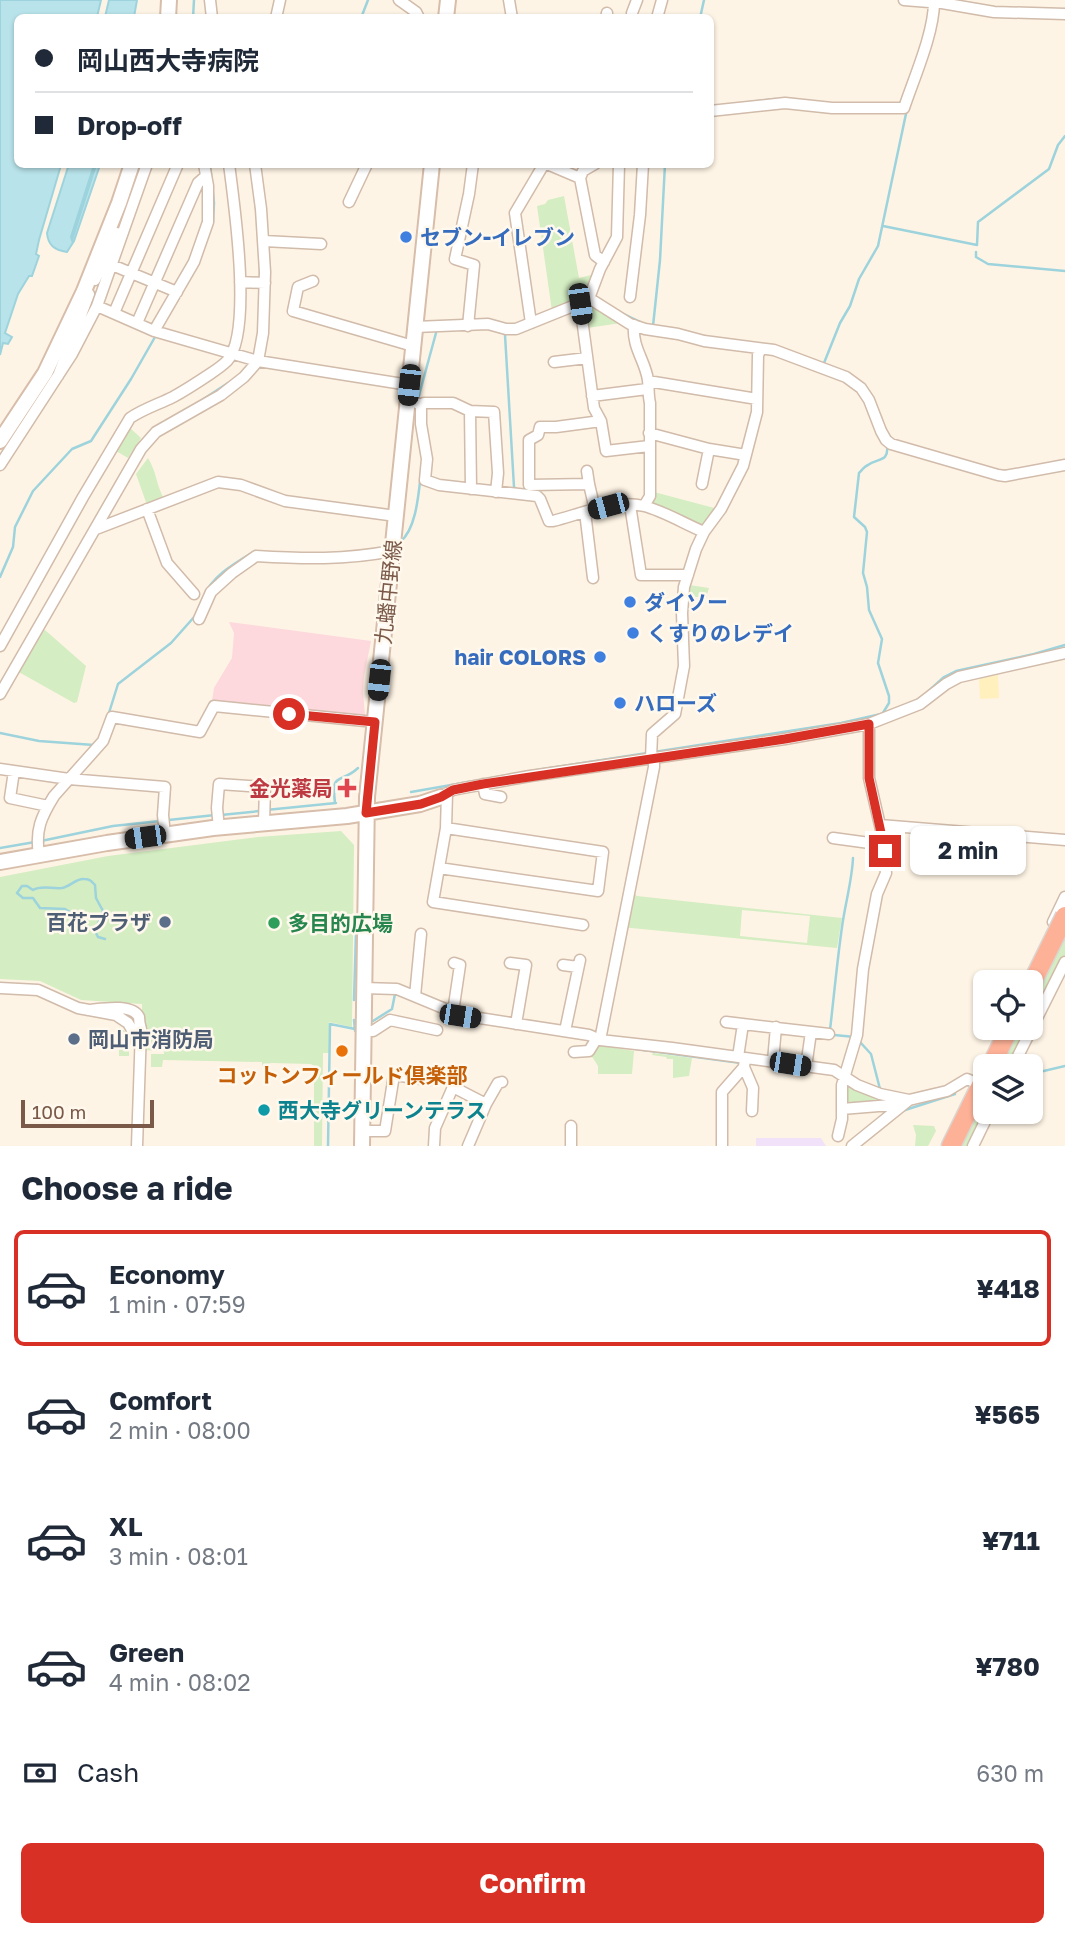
<!DOCTYPE html>
<html lang="en">
<head>
<meta charset="utf-8">
<style>
	:root { --surface:#fff; --page:#f6f6f7; --text:#1f2937; --muted:#747a83; --line:#e0e1e3; --accent:#d93025 }
	body { margin:0; font-family:"Golos Text","Noto Sans JP",sans-serif; background:var(--page); color:var(--text); height:100vh; display:flex; flex-direction:column; font-size:26px; white-space:nowrap }
	* { box-sizing:border-box; margin:0 }
	p { font-size:23px; color:var(--muted) }
	.icon { flex:none; width:38px; height:38px; fill:none; stroke:currentColor; stroke-width:2; stroke-linecap:round; stroke-linejoin:round }
	.map { position:relative; height:1146px; overflow:hidden }
	.drawer { display:flex; flex-direction:column; background:var(--surface); flex:1 }
	.drawer>* { flex:none }
	.top-card { position:absolute; left:14px; top:14px; width:700px; height:154px; border-radius:10px; box-shadow:0 2px 5px #0004; display:grid; align-content:center; height:154px; padding:0 21px; background:var(--surface) }
	.controls { position:absolute; left:973px; top:970px; display:grid; gap:14px }
	.controls a { display:grid; place-items:center; width:70px; height:70px; border-radius:10px; background:var(--surface); box-shadow:0 2px 5px #0004; font-size:35px }
	.scale { position:absolute; left:21px; bottom:18px; width:133px; box-sizing:border-box; padding-left:7px; border:4px solid #7a5948; border-top:0; font-size:19px; line-height:24px; white-space:nowrap; color:#7a5948; -webkit-text-stroke:5px #fff8ed; paint-order:stroke }
	.end { position:absolute; width:32px; height:32px; margin:-16px; border:9px solid #d93025; background:#fff; box-shadow:0 0 0 4px #fff }
	.from { border-radius:50% }
	.bubble { position:absolute; height:49px; border-radius:10px; background:var(--surface); box-shadow:0 2px 5px #0004; font-size:23px; font-weight:700; line-height:49px; text-align:center }
	.car { position:absolute; width:21px; height:42px; margin:-21px -10px; border-radius:9px; box-shadow:0 0 5px 2px #0007; background:linear-gradient(#222 24%,#8ab4d8 0 40%,#222 0 76%,#8ab4d8 0 86%,#222 0) }
	.top-card b { display:flex; align-items:center; gap:24px; height:66px; font-size:26px }
	.top-card b+b { border-top:2px solid var(--line) }
	.top-card i { width:18px; height:18px; background:var(--text) }
	ul { padding:0; list-style:none }
	li { display:flex; align-items:center; gap:21px; height:116px; margin:0 14px 10px; padding:0 7px; border:4px solid transparent; border-radius:10px }
	li div { flex:1 }
	li b { display:block; font-size:26px }
	li em { font-style:normal; font-weight:700 }
	li.active { border-color:var(--accent) }
	li>.icon { width:63px; height:63px; stroke-width:1.5 }
	h2 { padding:0 21px; font-size:32px; line-height:84px }
	.pay { display:flex; align-items:center; gap:18px; height:77px; padding:0 21px; font-size:26px }
	.pay p { margin-inline-start:auto }
	.button { display:flex; gap:14px; margin-top:auto; padding:14px 21px }
	.button a { flex:1; height:80px; border-radius:10px; background:var(--accent); color:#fff; font-size:28px; font-weight:700; line-height:80px; text-align:center }
	.map>svg:first-child { display:block }
	.education { fill:#f1e2fa }
	.medical { fill:#fdd8dc }
	.green { fill:#d4edc2; fill-rule:evenodd }
	.sand { fill:#fff0be }
	.water { fill:#b8e3ea; stroke:#9dd3dc; stroke-width:2 }
	.lines { fill:none; stroke-linecap:round; stroke-linejoin:round }
	.stream { stroke:#9dd3dc; stroke-width:2.5 }
	.street-casing { stroke:#d1bbaa; stroke-width:13 }
	.secondary-casing { stroke:#d7bdaa; stroke-width:18 }
	.highway-casing { stroke:#dcd4cf; stroke-width:21 }
	.street { stroke:#fff; stroke-width:10 }
	.secondary { stroke:#fff; stroke-width:14 }
	.highway { stroke:#fdb197; stroke-width:18 }
	.highway-bridge-casing { stroke:#dcd4cf; stroke-width:21; stroke-linecap:butt }
	.highway-bridge { stroke:#fdb197; stroke-width:18 }
	.route { stroke:#d93025; stroke-width:9 }
	.shop-dot { fill:#3f7fe0; stroke:#fff8ed; stroke-width:2.5 }
	.health-dot { fill:#e0444e; stroke:#fff8ed; stroke-width:2.5 }
	.service-dot { fill:#5c6f8a; stroke:#fff8ed; stroke-width:2.5 }
	.leisure-dot { fill:#2e9e5b; stroke:#fff8ed; stroke-width:2.5 }
	.food-dot { fill:#e8710a; stroke:#fff8ed; stroke-width:2.5 }
	.culture-dot { fill:#0f9aa8; stroke:#fff8ed; stroke-width:2.5 }
	.labels { text-anchor:middle; dominant-baseline:central; stroke-width:5; stroke-linejoin:round; paint-order:stroke }
	.shop-label { font-size:21px; font-weight:bold; fill:#366cbe; stroke:#fff8ed; text-anchor:start }
	.street-label { font-size:21px; fill:#7a5948; stroke:#fff8ed }
	.health-label { font-size:21px; font-weight:bold; fill:#be3a42; stroke:#fff8ed; text-anchor:end }
	.service-label { font-size:21px; font-weight:bold; fill:#4e5e75; stroke:#fff8ed; text-anchor:end }
	.leisure-label { font-size:21px; font-weight:bold; fill:#27864d; stroke:#fff8ed; text-anchor:start }
	.food-label { font-size:21px; font-weight:bold; fill:#c56008; stroke:#fff8ed }
	.culture-label { font-size:21px; font-weight:bold; fill:#0d838f; stroke:#fff8ed; text-anchor:start }
</style>
</head>
<body>
<div class="map">
<svg width="1065" height="1146" viewBox="0 0 1065 1146">
	<rect width="100%" height="100%" fill="#fef4e5"/>
	<path class="education" d="M756,1138H821L826,1146H756Z"/>
	<path class="medical" d="M229,622L371,641L364,676L363,692L365,715L212,701L214,688L232,658L234,633Z"/>
	<path class="green" d="M564,196L579,278L595,274L587,293L552,311L537,206L545,204L548,200Z
		M592,303L621,323L587,328L585,311L587,305Z
		M130,428L141,438L128,458L116,451Z
		M148,458C157,473 156,484 164,499L147,505L136,474Z
		M654,492L718,509L704,529L650,503Z
		M689,585L709,588L706,598L688,596Z
		M45,630L86,666L77,702L74,703L17,671L40,631Z
		M341,831L354,845L352,1027L329,1022V1053H323L322,1146H314V1066L311,1064L271,1063L262,1066V1062L163,1060L162,1067H151V1054H164V1051L142,1050V1004L81,1000L40,981L0,979V877L108,856L258,837Z
		M630,890L637,896L842,918L837,948L621,927ZM742,910L810,916L807,943L740,936Z
		M1063,935L1065,936V955L1031,1024V999Z
		M119,1027C131,1033 129,1044 129,1056H119Z
		M1017,1027H1029L1013,1058L1004,1053Z
		M596,1045L634,1051L632,1074H598V1066L591,1055Z
		M653,1053L692,1058L689,1076L673,1078V1059H667L666,1057L652,1055Z
		M845,1083L877,1096V1103L848,1105L846,1101Z
		M985,1093V1111L970,1146H958Z
		M913,1125L934,1126L936,1131L928,1146H915L916,1135Z"/>
	<path class="sand" d="M998,675L999,698L980,699L979,679Z"/>
	<path class="water" d="M0,0H101L97,17L18,18V164L61,165L39,240L36,254L39,256L32,276H29L18,294L5,333L12,337L8,344L3,343L0,355Z
		M109,0H137L134,17H105Z
		M69,164L94,165L71,237L72,240L96,165H100L74,241L67,252C54,250 48,245 47,233Z"/>
	<g class="lines">
		<path class="stream" d="M193,18L194,0
			M361,18L368,0
			M700,18L704,0
			M726,105L775,99
			M210,164L214,203L213,222
			M255,200L257,217
			M883,226L977,245L978,222L1049,169L1058,145L1065,136
			M976,252V257L988,264L1065,271
			M260,280V266
			M621,313L640,322
			M653,326L660,260L665,164
			M505,335L514,487L517,490
			M824,363L840,323L850,306L859,279L878,246L907,109
			M418,399L436,333
			M202,400L228,383
			M417,420V406
			M397,575L400,542C418,528 419,486 422,465
			M0,577L13,547L15,527L33,491L72,449L91,441L131,379L155,337
			M204,597C211,576 237,562 255,551L259,552
			M22,647L128,462
			M913,702L922,697L944,677L956,671L1034,654L1065,645
			M108,716L118,684L171,643L195,616
			M881,716L889,703V696L878,663L882,639L869,610L867,587L863,573L867,532L865,527L854,517L859,473C861,471 865,466 868,465C878,458 889,462 887,446
			M0,733L39,741L94,745
			M411,792L537,770L841,723L881,714
			M335,803C331,770 340,785 358,768
			M266,810L336,803
			M221,815L260,811
			M41,841L113,826L215,815
			M0,848L35,842
			M853,858C852,881 845,904 842,927C837,962 834,996 830,1030L834,1035L855,1037
			M78,917L65,909L40,908L33,898H23L17,893L22,886H27L33,890C41,885 52,889 62,888C70,887 76,878 84,879C90,879 91,881 95,885L96,898L103,911L95,931L98,937L105,939
			M354,1000L356,932
			M444,1014L461,1020
			M354,1020L355,1031
			M373,1021L392,1009L395,994L399,995
			M860,1039V1042L871,1054L880,1089
			M636,1049L741,1063
			M747,1063L800,1070
			M1031,1074L1065,1066
			M888,1091L906,1095
			M902,1111L955,1094
			M328,1146L330,1024L355,1029"/>
		<g class="street-casing">
			<path id="street" d="M210,0L212,18
				M399,0L416,12L419,18
				M509,0L512,18
				M904,0L942,3L994,12L1065,14
				M632,13L637,0
				M276,18L280,0
				M606,18L607,13
				M657,18L662,0
				M710,111L785,103L832,108H904C914,78 934,33 934,2
				M147,164L97,306L154,331L258,361L409,385
				M547,164L580,178L595,255L604,262
				M580,178L583,171L595,164
				M349,202L367,164
				M264,241L321,244
				M112,265L177,292
				M95,280L117,233
				M313,281L298,287L293,311L413,346
				M240,282L265,283
				M630,297L640,215L643,164
				M588,301L600,269L617,237L619,164
				M580,304L594,408L601,421L606,451L649,446
				M114,313L178,164
				M137,323L198,183L206,176
				M531,323L515,213L544,164
				M634,325C632,348 645,360 648,380C649,388 648,395 650,403V496L644,506
				M468,326L474,265L455,259L469,194L473,164
				M415,327L488,324L506,329H516L583,302L592,300L630,324L645,329L678,334L704,341L774,350L846,377L861,388L869,400L881,431L886,440L891,444L998,475L1005,476L1065,465
				M154,331L194,262L208,222V186L204,164
				M554,362L587,358
				M58,376L89,294
				M648,381L757,399
				M592,396L647,389
				M407,399L421,405V424L427,459L425,480L439,485L537,496L540,499L549,521H553C581,514 614,499 644,506C661,510 687,525 704,532L721,509L743,466L757,412L758,355L761,349
				M421,405L424,403H453L470,411L471,489
				M470,411L494,412L498,473L496,492
				M649,433L709,449L746,455
				M0,465L72,354L97,306
				M587,471L589,484
				M702,484L709,449
				M630,505L641,575H688
				M147,509L167,563L194,594
				M595,510L589,484L529,485V440L538,435L540,427H556L601,421
				M585,512L593,578
				M96,529L218,482L241,485L285,501L396,516
				M199,619L211,592L232,573L256,556C305,559 344,560 392,551
				M0,646L83,497L130,418C143,409 159,404 173,397C186,390 198,382 210,374C216,370 222,366 227,361C253,333 234,203 229,164
				M0,694L141,449L156,432L221,395L244,377L258,361L263,333L265,272L261,209L255,164
				M651,759L652,734L675,714L684,666L682,613L684,587L696,549L704,532
				M0,769L69,779L165,787L163,815L165,835
				M14,771L10,798L48,806
				M483,784L485,794L501,797
				M447,793L446,828L433,902L583,925
				M441,797L453,790L463,788L530,776L785,739L869,724L920,704L946,684L959,677L1065,653
				M880,825L1065,840
				M219,828L217,808L219,784L265,787L264,823
				M833,838L884,845
				M39,855C35,830 41,817 54,796L103,741L112,717L200,732L214,706L375,722
				M439,868L598,891L603,852L446,828
				M1053,922L1065,897
				M510,963L526,965L516,1024
				M563,965L578,967
				M0,988L38,990L78,1008L116,1015L128,1023L135,1035L137,1043
				M363,988L397,989L460,1015L589,1035L600,1040L672,1048L834,1070L857,1085L880,1094L909,1100L947,1091L967,1079L974,1082
				M415,996L421,934
				M88,1010C100,1009 132,1003 139,1017C139,1019 140,1026 141,1029L137,1146
				M453,1012L460,965L454,963
				M726,1022L829,1034
				M362,1031H373L390,1020L437,1030
				M565,1031L580,960
				M600,1040L654,767V759
				M574,1052L589,1051L597,1038
				M738,1057L743,1024
				M773,1061L776,1027
				M1013,1066L1065,962
				M744,1067L753,1088L752,1111
				M806,1067L811,1032
				M486,1104L498,1083L502,1082
				M842,1109L903,1104
				M362,1131H385L394,1075L429,1080
				M838,1136L842,1119V1085L857,1035L863,969L877,894L886,873L882,834L869,778V724
				M434,1146L435,1128L453,1087L486,1104L468,1146
				M571,1146V1126
				M722,1146V1092L744,1067L745,1058
				M852,1146L909,1100
				M973,1146L990,1111"/>
		</g>
		<g class="secondary-casing">
			<path id="secondary" d="M168,18L169,0
				M446,18L448,0
				M0,441L45,373L84,291L119,203L132,164
				M0,862L107,843L213,828L347,816L420,804L441,797
				M362,1146L367,797L432,164"/>
		</g>
		<g class="highway-casing">
			<path id="highway" d="M951,1146L985,1077"/>
		</g>
		<use href="#street" class="street"/>
		<use href="#secondary" class="secondary"/>
		<use href="#highway" class="highway"/>
		<g class="highway-bridge-casing">
			<path id="highway-bridge" d="M1031,985L1065,916
				M991,1066L1010,1027"/>
		</g>
		<use href="#highway-bridge" class="highway-bridge"/>
	</g>
	<g class="lines">
		<path class="route" d="M289,714L375,722L366,813L421,804L441,797L453,790L483,784L785,739L869,724V778L885,851"/>
	</g>
	<g class="shop-dot">
		<circle cx="406" cy="237" r="7"/>
		<circle cx="630" cy="602" r="7"/>
		<circle cx="633" cy="633" r="7"/>
		<circle cx="600" cy="657" r="7"/>
		<circle cx="620" cy="703" r="7"/>
	</g>
	<path class="health-dot" d="M343.5 777.5h7v7h7v7h-7v7h-7v-7h-7v-7h7z"/>
	<g class="service-dot">
		<circle cx="165" cy="922" r="7"/>
		<circle cx="74" cy="1039" r="7"/>
	</g>
	<circle class="leisure-dot" cx="274" cy="923" r="7"/>
	<circle class="food-dot" cx="342" cy="1051" r="7"/>
	<circle class="culture-dot" cx="264" cy="1110" r="7"/>
	<g class="labels">
		<g class="shop-label">
			<text x="420" y="237">セブン-イレブン</text>
			<text x="644" y="602">ダイソー</text>
			<text x="647" y="633">くすりのレデイ</text>
			<text x="586" y="657" text-anchor="end">hair COLORS</text>
			<text x="634" y="703">ハローズ</text>
		</g>
		<g class="street-label">
			<text transform="translate(388 592) rotate(-84)">九蟠中野線</text>
		</g>
		<g class="health-label">
			<text x="333" y="788">金光薬局</text>
		</g>
		<g class="service-label">
			<text x="151" y="922">百花プラザ</text>
			<text x="88" y="1039" text-anchor="start">岡山市消防局</text>
		</g>
		<g class="leisure-label">
			<text x="288" y="923">多目的広場</text>
		</g>
		<g class="food-label">
			<text x="342" y="1075">コットンフィールド倶楽部</text>
		</g>
		<g class="culture-label">
			<text x="278" y="1110">西大寺グリーンテラス</text>
		</g>
	</g>
</svg>
<div class="controls">
<a><svg class="icon" aria-label="locate" viewBox="0 0 24 24"><circle cx="12" cy="12" r="6"/><path d="M12 2v4M12 18v4M2 12h4M18 12h4"/></svg></a>
<a><svg class="icon" aria-label="layers" viewBox="0 0 24 24"><path d="M12 4l9 5-9 5-9-5zM3 14l9 5 9-5"/></svg></a>
</div>
<div class="scale">100 m</div>
<i class="end from" style="left:289px;top:714px"></i>
<i class="end" style="left:885px;top:851px"></i>
<div class="bubble" style="left:910px;top:826px;width:116px">2 min</div>
<i class="car" style="left:580px;top:304px;rotate:172deg"></i>
<i class="car" style="left:409px;top:385px;rotate:186deg"></i>
<i class="car" style="left:608px;top:506px;rotate:255deg"></i>
<i class="car" style="left:379px;top:680px;rotate:186deg"></i>
<i class="car" style="left:145px;top:837px;rotate:262deg"></i>
<i class="car" style="left:460px;top:1016px;rotate:99deg"></i>
<i class="car" style="left:790px;top:1064px;rotate:99deg"></i>
<div class="top-card">
<b><i class="from"></i>岡山西大寺病院</b>
<b><i></i>Drop-off</b>
</div>
</div>
<section class="drawer">
<h2>Choose a ride</h2>
<ul>
<li class="active"><svg class="icon" aria-label="car" viewBox="0 0 24 24"><path d="M5 17H2v-5l4-1 3-4h7l3 4 3 1v5h-3M9 17h6M6 11h13"/><circle cx="7" cy="17" r="2"/><circle cx="17" cy="17" r="2"/></svg><div><b>Economy</b><p>1 min · 07:59</p></div><em>¥418</em></li>
<li><svg class="icon" aria-label="car" viewBox="0 0 24 24"><path d="M5 17H2v-5l4-1 3-4h7l3 4 3 1v5h-3M9 17h6M6 11h13"/><circle cx="7" cy="17" r="2"/><circle cx="17" cy="17" r="2"/></svg><div><b>Comfort</b><p>2 min · 08:00</p></div><em>¥565</em></li>
<li><svg class="icon" aria-label="car" viewBox="0 0 24 24"><path d="M5 17H2v-5l4-1 3-4h7l3 4 3 1v5h-3M9 17h6M6 11h13"/><circle cx="7" cy="17" r="2"/><circle cx="17" cy="17" r="2"/></svg><div><b>XL</b><p>3 min · 08:01</p></div><em>¥711</em></li>
<li><svg class="icon" aria-label="car" viewBox="0 0 24 24"><path d="M5 17H2v-5l4-1 3-4h7l3 4 3 1v5h-3M9 17h6M6 11h13"/><circle cx="7" cy="17" r="2"/><circle cx="17" cy="17" r="2"/></svg><div><b>Green</b><p>4 min · 08:02</p></div><em>¥780</em></li>
</ul>
<div class="pay"><svg class="icon" aria-label="cash" viewBox="0 0 24 24"><path d="M3 7h18v10H3z"/><circle cx="12" cy="12" r="2"/></svg>Cash<p>630 m</p></div>
<div class="button"><a>Confirm</a></div>
</section>
</body>
</html>
